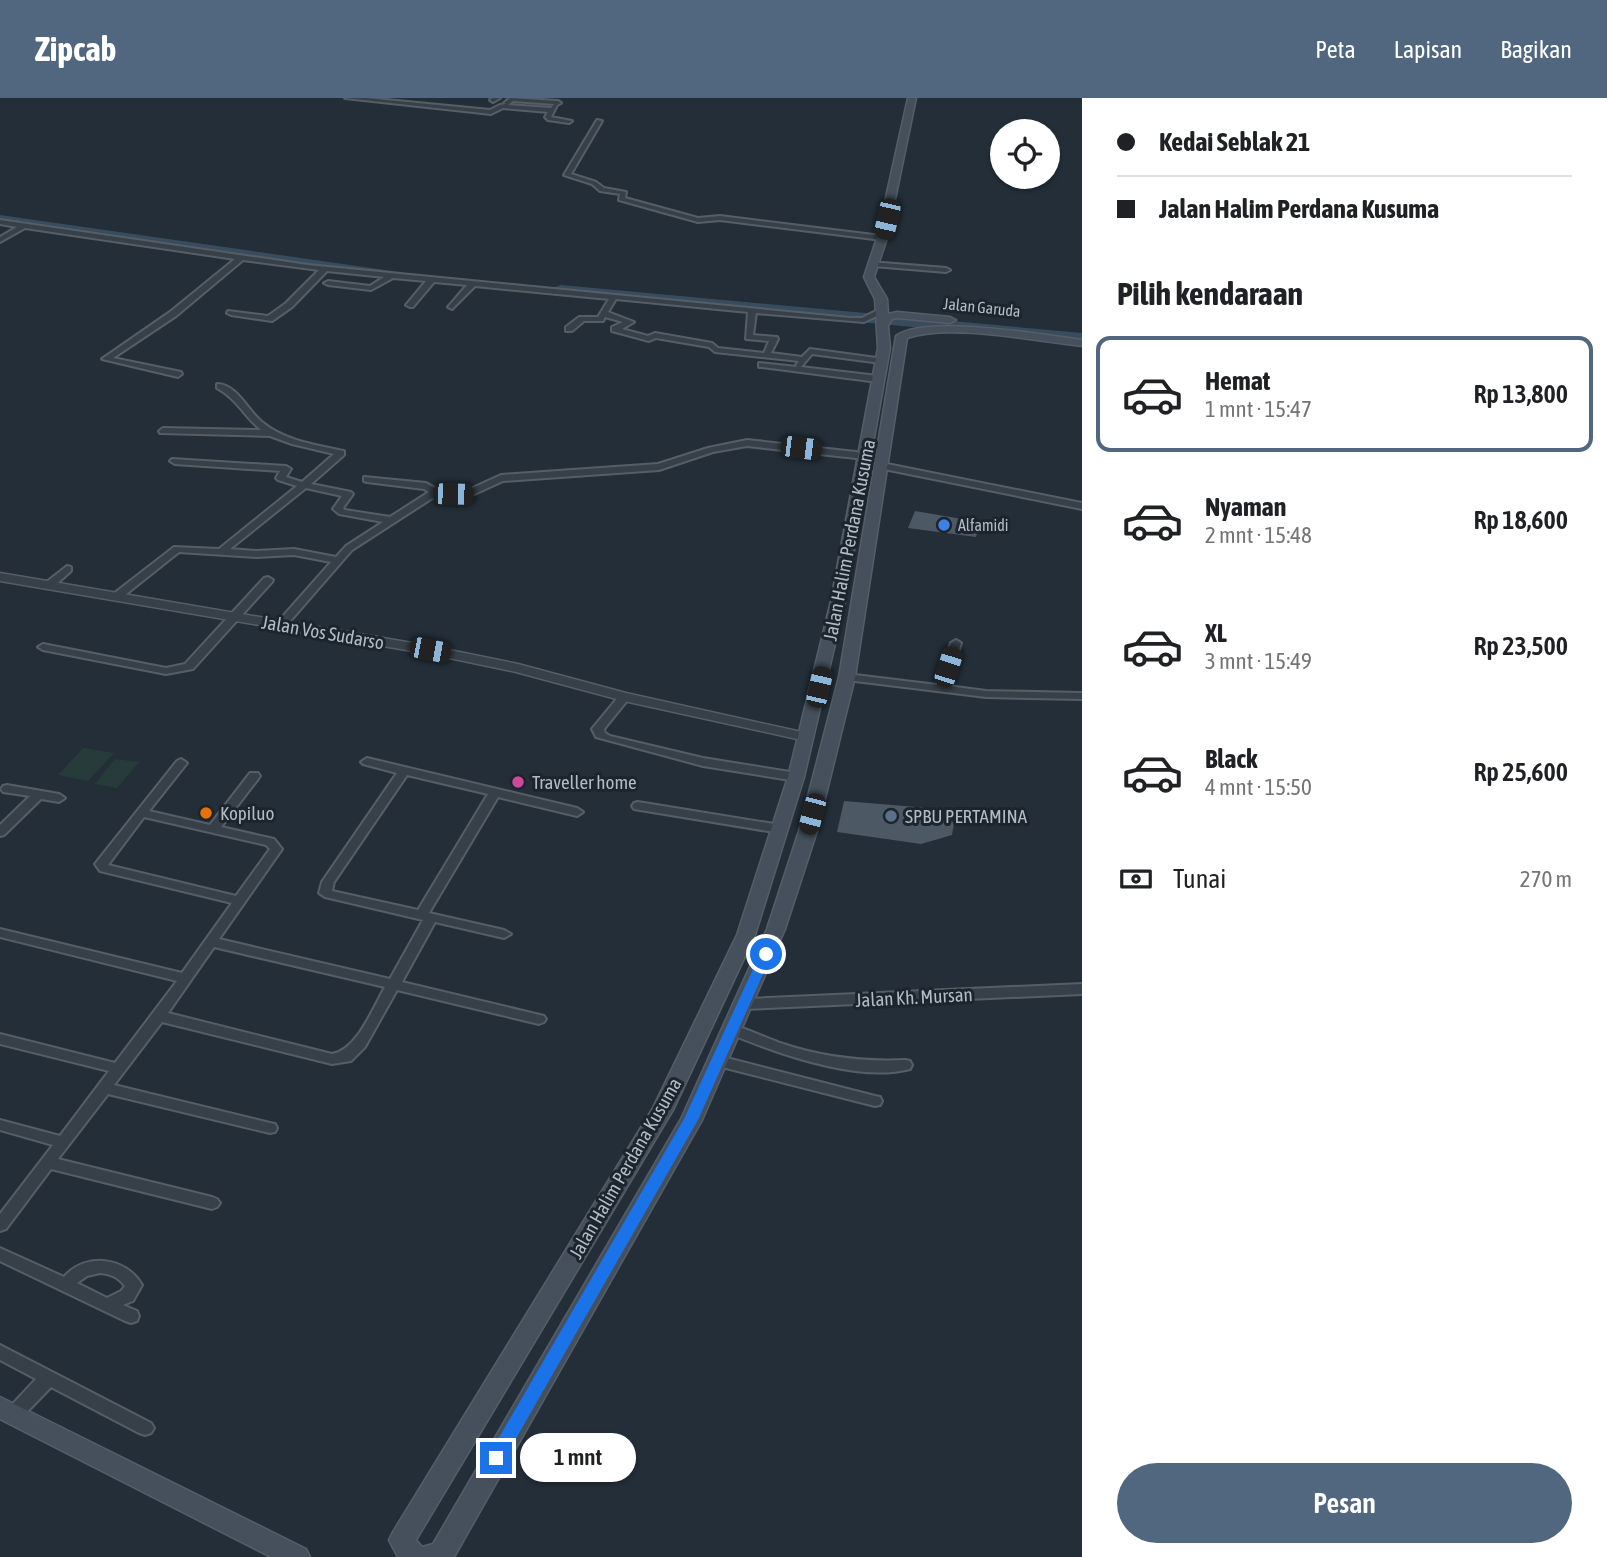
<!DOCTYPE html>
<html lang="id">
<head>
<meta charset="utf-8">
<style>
	:root { --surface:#fff; --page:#f6f6f6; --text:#202124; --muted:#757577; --line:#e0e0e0; --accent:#51677f }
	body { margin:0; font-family:"Asap Condensed",sans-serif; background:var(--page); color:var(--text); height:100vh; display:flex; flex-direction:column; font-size:26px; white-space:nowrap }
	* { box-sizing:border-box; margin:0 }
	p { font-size:23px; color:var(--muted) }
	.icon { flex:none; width:38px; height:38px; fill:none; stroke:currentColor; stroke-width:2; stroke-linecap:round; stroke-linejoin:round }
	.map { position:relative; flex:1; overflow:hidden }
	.details { display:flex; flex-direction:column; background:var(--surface); width:525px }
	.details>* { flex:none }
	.top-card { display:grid; align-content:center; height:154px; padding:0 35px; background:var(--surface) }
	.controls { position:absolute; left:990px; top:21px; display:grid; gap:14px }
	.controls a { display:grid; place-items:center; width:70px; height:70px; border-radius:50%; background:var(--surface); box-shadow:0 2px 5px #0004; font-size:35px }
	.end { position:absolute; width:32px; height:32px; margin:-16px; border:9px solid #1a73e8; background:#fff; box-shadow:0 0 0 4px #fff }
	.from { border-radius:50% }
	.bubble { position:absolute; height:49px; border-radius:24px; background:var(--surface); box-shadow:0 2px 5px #0004; font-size:23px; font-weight:600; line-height:49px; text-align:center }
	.car { position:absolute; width:21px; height:42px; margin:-21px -10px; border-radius:9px; box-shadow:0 0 5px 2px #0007; background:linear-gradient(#222 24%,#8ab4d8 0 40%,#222 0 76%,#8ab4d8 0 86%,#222 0) }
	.top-card b { display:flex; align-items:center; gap:24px; height:66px; font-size:26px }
	.top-card b+b { border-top:2px solid var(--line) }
	.top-card i { width:18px; height:18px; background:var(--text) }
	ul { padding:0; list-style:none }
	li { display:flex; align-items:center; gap:21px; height:116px; margin:0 14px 10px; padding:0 21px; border:4px solid transparent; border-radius:14px }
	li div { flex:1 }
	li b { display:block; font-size:26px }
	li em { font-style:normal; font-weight:600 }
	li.current { border-color:var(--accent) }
	li>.icon { width:63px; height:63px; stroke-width:1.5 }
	h2 { padding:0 35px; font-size:32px; line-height:84px }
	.pay { display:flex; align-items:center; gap:18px; height:77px; padding:0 35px; font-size:26px }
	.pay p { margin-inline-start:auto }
	.button { display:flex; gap:14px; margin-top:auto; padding:14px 35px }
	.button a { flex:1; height:80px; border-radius:42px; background:var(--accent); color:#fff; font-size:28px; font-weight:600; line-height:80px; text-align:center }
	header { display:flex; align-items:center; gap:42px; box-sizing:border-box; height:98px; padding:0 35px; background:var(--accent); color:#fff }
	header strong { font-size:33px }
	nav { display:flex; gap:38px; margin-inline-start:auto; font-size:24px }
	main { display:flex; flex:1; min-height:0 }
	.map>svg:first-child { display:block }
	.green { fill:#263b3a }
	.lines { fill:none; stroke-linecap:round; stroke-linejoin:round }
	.canal { fill:#384c5e; fill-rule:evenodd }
	.river { fill:#384c5e; fill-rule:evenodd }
	.building { fill:#4c5964 }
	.minor-casing { stroke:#555e67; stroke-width:4 }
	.tertiary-casing { stroke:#555e67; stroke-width:3 }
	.secondary-casing { stroke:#555e67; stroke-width:3 }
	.minor { fill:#374049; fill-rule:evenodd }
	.tertiary { fill:#374049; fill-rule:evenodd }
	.secondary { fill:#45505c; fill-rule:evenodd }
	.route { fill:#1a73e8 }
	.shop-dot { fill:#3f7fe0; stroke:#1c252e; stroke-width:2.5 }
	.hotel-dot { fill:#d1479c; stroke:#1c252e; stroke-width:2.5 }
	.food-dot { fill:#e8710a; stroke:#1c252e; stroke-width:2.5 }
	.service-dot { fill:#5c6f8a; stroke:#1c252e; stroke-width:2.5 }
	.labels { text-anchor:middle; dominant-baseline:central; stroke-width:6; stroke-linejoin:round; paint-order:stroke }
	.far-street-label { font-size:16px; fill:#b2bbc5; stroke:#1c252e }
	.far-poi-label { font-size:16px; fill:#b2bbc5; stroke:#1c252e; text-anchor:start }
	.street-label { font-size:19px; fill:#b2bbc5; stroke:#1c252e }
	.poi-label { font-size:19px; fill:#b2bbc5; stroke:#1c252e; text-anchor:start }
</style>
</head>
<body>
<header>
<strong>Zipcab</strong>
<nav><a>Peta</a><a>Lapisan</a><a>Bagikan</a></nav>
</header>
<main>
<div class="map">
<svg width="1082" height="1459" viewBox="0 0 1082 1459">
	<rect width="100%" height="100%" fill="#232e38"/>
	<path class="green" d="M83,650L114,655L88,683L58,677Z
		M115,661L139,664L117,690L95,686Z"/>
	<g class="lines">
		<path class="canal" d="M0,117L399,174L404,177L399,180L0,123Z"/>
		<path class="river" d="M561,187L1082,235V245L555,195L553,192L555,189Z"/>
	</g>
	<path class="building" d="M915,413L980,424L976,439L908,430Z
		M844,703L928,710L954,725L952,737L921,746L837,734Z"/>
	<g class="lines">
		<g class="minor-casing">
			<path id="minor" d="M345,0H366L490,12L500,7L506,6L504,5L510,0L558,3L561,5L557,7L551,19L572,23L569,25L548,22L545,19L548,14L503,10L491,16ZM513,3L554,6L551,10L508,7Z
				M492,0H500L493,4L490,2Z
				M597,22L602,23L571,76L596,84L604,90L626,94L625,100L698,120L720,118L882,138L886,140L882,142L720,122L698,124L619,102L620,96L600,93L592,86L564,77Z
				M0,122L308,167L850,220H862L882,210H885V214L864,224L756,215L753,237L777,239L778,241L771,255L802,259L810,251L884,261L885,263L881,265L812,256L801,269L878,278L882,281L878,284L762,269H759V265L797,269L796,267L799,263L715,254L709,249L656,240L649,243L612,233V229L623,224L605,219L603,223H584L572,233H566V229L579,219H598L609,201L475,188L452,211L448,209L467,187L434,184L413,209H410L406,207L426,183L393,180L371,192L328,187L324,185L328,183L370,188L384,179L327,173L292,209L272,223L231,217L227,215L228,213L268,218L286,205L319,172L243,162L176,218L113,260L181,274L182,276L178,279L102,261L170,214L235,161L25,130L0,144V139L17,129L0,126ZM616,201L748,214L746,241L769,243L764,255L718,250L712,245L655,235L648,238L622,231L634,224L608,214Z
				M870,164L946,170L950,172L946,174L873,168L869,166Z
				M217,286C237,286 248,313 262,324C285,343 316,347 344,353V357L311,386L351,394L353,396L343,410L345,412L390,419L429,394L424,391L367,384L364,383V379L426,385L440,393H466L501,377L658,366L708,350L747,342L865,355L870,358L865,361L747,348L713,354L659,372L503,383L468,399H434L352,452L285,529L281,530L276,527L277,525L331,464L294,457L256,459L179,454L120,501H112V497L174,449L219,451L297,388L278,382L276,380L280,373L175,366L170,363L172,361L286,368L291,371L286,379L302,384L334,356L292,346L270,338L160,335L159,333L163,330L261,332C245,319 236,300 217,290ZM306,390L342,398L333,411L339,416L383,424L346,448L336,459L294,451L256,453L230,451Z
				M882,365L1082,405V411L879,370V366Z
				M67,468L71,469V473L52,490H44V486Z
				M268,479L273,482L272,484L193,571L166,576L43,552L38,549L43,546L166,570L185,566L264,480Z
				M956,542L961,545L948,588L986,593L1082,595V601L986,599L847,582L842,579L847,576L937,587L951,545Z
				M624,596L630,599L604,631L605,635L610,638L703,660L796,675L802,679L796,683L703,668L596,639L592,631L620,597Z
				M367,660L577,710L583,714L577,718L498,699L429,815L504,832L511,836L504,840L435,824L402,884L544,918L546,921L544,924L539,926L397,892L365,949L351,963L332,966L162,924L114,987L270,1025L275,1026L277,1030L275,1034L270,1035L108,996L58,1061L212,1099L217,1101L220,1105L217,1109L212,1111L51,1071L6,1131L0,1133V1116L53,1047L0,1032V1022L60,1038L109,973L0,946V936L115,965L177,883L0,839V831L182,875L232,805L100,773L95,766L177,663L181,661L187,665L149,713L210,727L250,675H258L260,678L258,681L221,729L274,741L282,751L219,841L390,881L423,822L325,799L319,795L322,784L397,675L363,666L361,664ZM407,677L488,696L418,812L332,793L334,784ZM144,719L266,747L270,751L236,798L108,767ZM214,849L385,889C373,910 357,952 332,956L168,915Z
				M7,687L59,696L65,700L59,704L41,701L4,737L0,738V727L30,698L3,694L1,691L3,688Z
				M638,704L780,727L786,731L780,735L634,711L632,708L634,705Z
				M1082,886V896L745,911L740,909L738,906L740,903L745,901Z
				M733,927C749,932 764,939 780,945C821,959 862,964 905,962L910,963L912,967L910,971C858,985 776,955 728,935L726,932L728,929Z
				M719,958L875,998L880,999L882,1003L880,1007L875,1008L714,967L712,963L714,959Z
				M0,1150L64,1179C85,1154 126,1159 142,1187L133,1203L123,1207L137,1213L139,1218L137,1223L131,1225L125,1223L0,1163ZM100,1175C111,1176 118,1179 125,1188L121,1193L107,1200L77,1185L87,1178Z
				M0,1247L151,1325L154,1330L151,1335L145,1337L139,1335L51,1289L20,1321L14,1323L8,1321L5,1316L8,1311L36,1281L0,1262Z"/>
		</g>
		<g class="tertiary-casing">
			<path id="tertiary" d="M0,475L430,548L518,566L626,595L806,635L813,639L806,643L624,603L516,574L430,556L0,483Z"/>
		</g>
		<g class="secondary-casing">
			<path id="secondary" d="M908,0H916L887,140L874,179L887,201L888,216L897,214L950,219L956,222L950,225L897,220L892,221L888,228L890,250L845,503L804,679L755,837L673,1012L416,1442L422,1449L433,1446L681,1021L767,831L799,733L839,579L896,238C924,216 1044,237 1082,242V248C1036,243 949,225 907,240L855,579L817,733L785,831L702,1022L454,1459H398L389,1442L393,1434L653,1010L737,837L788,679L831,503L878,250L875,201L864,179L877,140Z
				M0,1299L306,1451L310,1459H271L0,1321Z"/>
		</g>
		<use href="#minor" class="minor"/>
		<use href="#tertiary" class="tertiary"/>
		<use href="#secondary" class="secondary"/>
	</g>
	<path class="route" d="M766,852L772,856L698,1022L502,1365H490L488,1360L490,1355L684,1021L760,856Z"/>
	<circle class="shop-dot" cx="944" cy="427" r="7"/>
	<circle class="hotel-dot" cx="518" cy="684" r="7"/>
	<circle class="food-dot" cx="206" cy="715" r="7"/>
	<circle class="service-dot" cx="891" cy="718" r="7"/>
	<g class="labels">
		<g class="far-street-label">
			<text transform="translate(982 209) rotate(6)">Jalan Garuda</text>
		</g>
		<g class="far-poi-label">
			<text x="958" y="427">Alfamidi</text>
		</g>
		<g class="street-label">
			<text transform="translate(849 442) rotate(-79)">Jalan Halim Perdana Kusuma</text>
			<text transform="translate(323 534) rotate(10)">Jalan Vos Sudarso</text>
			<text transform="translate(914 899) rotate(-3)">Jalan Kh. Mursan</text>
			<text transform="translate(625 1070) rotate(-60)">Jalan Halim Perdana Kusuma</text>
		</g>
		<g class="poi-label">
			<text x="532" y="684">Traveller home</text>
			<text x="220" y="715">Kopiluo</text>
			<text x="905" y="718">SPBU PERTAMINA</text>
		</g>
	</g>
</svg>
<div class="controls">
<a><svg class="icon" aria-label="locate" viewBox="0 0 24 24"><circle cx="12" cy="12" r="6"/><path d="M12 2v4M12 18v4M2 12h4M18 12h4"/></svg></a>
</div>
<i class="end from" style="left:766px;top:856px"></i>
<i class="end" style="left:496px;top:1360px"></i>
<div class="bubble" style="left:520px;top:1335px;width:116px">1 mnt</div>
<i class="car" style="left:887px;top:121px;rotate:193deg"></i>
<i class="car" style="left:801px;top:350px;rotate:97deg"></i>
<i class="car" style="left:453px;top:396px;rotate:91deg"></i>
<i class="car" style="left:430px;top:552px;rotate:101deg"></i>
<i class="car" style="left:948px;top:569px;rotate:18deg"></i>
<i class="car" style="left:819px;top:589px;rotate:13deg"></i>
<i class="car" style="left:812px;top:716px;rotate:195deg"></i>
</div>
<section class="details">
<div class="top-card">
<b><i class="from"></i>Kedai Seblak 21</b>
<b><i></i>Jalan Halim Perdana Kusuma</b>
</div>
<h2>Pilih kendaraan</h2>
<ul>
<li class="current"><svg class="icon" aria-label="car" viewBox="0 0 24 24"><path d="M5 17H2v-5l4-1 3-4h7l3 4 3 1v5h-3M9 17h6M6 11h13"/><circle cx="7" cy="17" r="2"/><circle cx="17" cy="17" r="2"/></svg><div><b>Hemat</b><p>1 mnt · 15:47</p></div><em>Rp 13,800</em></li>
<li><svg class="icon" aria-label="car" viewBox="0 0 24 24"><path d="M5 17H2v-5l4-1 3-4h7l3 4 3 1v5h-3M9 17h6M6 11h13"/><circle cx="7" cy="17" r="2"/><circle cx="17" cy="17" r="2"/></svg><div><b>Nyaman</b><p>2 mnt · 15:48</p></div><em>Rp 18,600</em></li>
<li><svg class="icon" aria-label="car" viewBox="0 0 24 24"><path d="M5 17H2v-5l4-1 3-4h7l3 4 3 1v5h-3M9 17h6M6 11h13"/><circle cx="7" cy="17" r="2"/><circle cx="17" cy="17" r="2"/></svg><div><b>XL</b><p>3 mnt · 15:49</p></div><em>Rp 23,500</em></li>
<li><svg class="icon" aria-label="car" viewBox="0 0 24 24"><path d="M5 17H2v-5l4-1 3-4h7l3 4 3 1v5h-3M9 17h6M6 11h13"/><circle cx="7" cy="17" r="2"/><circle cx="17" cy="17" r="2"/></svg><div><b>Black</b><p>4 mnt · 15:50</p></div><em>Rp 25,600</em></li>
</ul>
<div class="pay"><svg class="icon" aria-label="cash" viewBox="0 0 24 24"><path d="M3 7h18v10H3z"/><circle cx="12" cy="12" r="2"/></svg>Tunai<p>270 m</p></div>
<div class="button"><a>Pesan</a></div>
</section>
</main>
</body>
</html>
